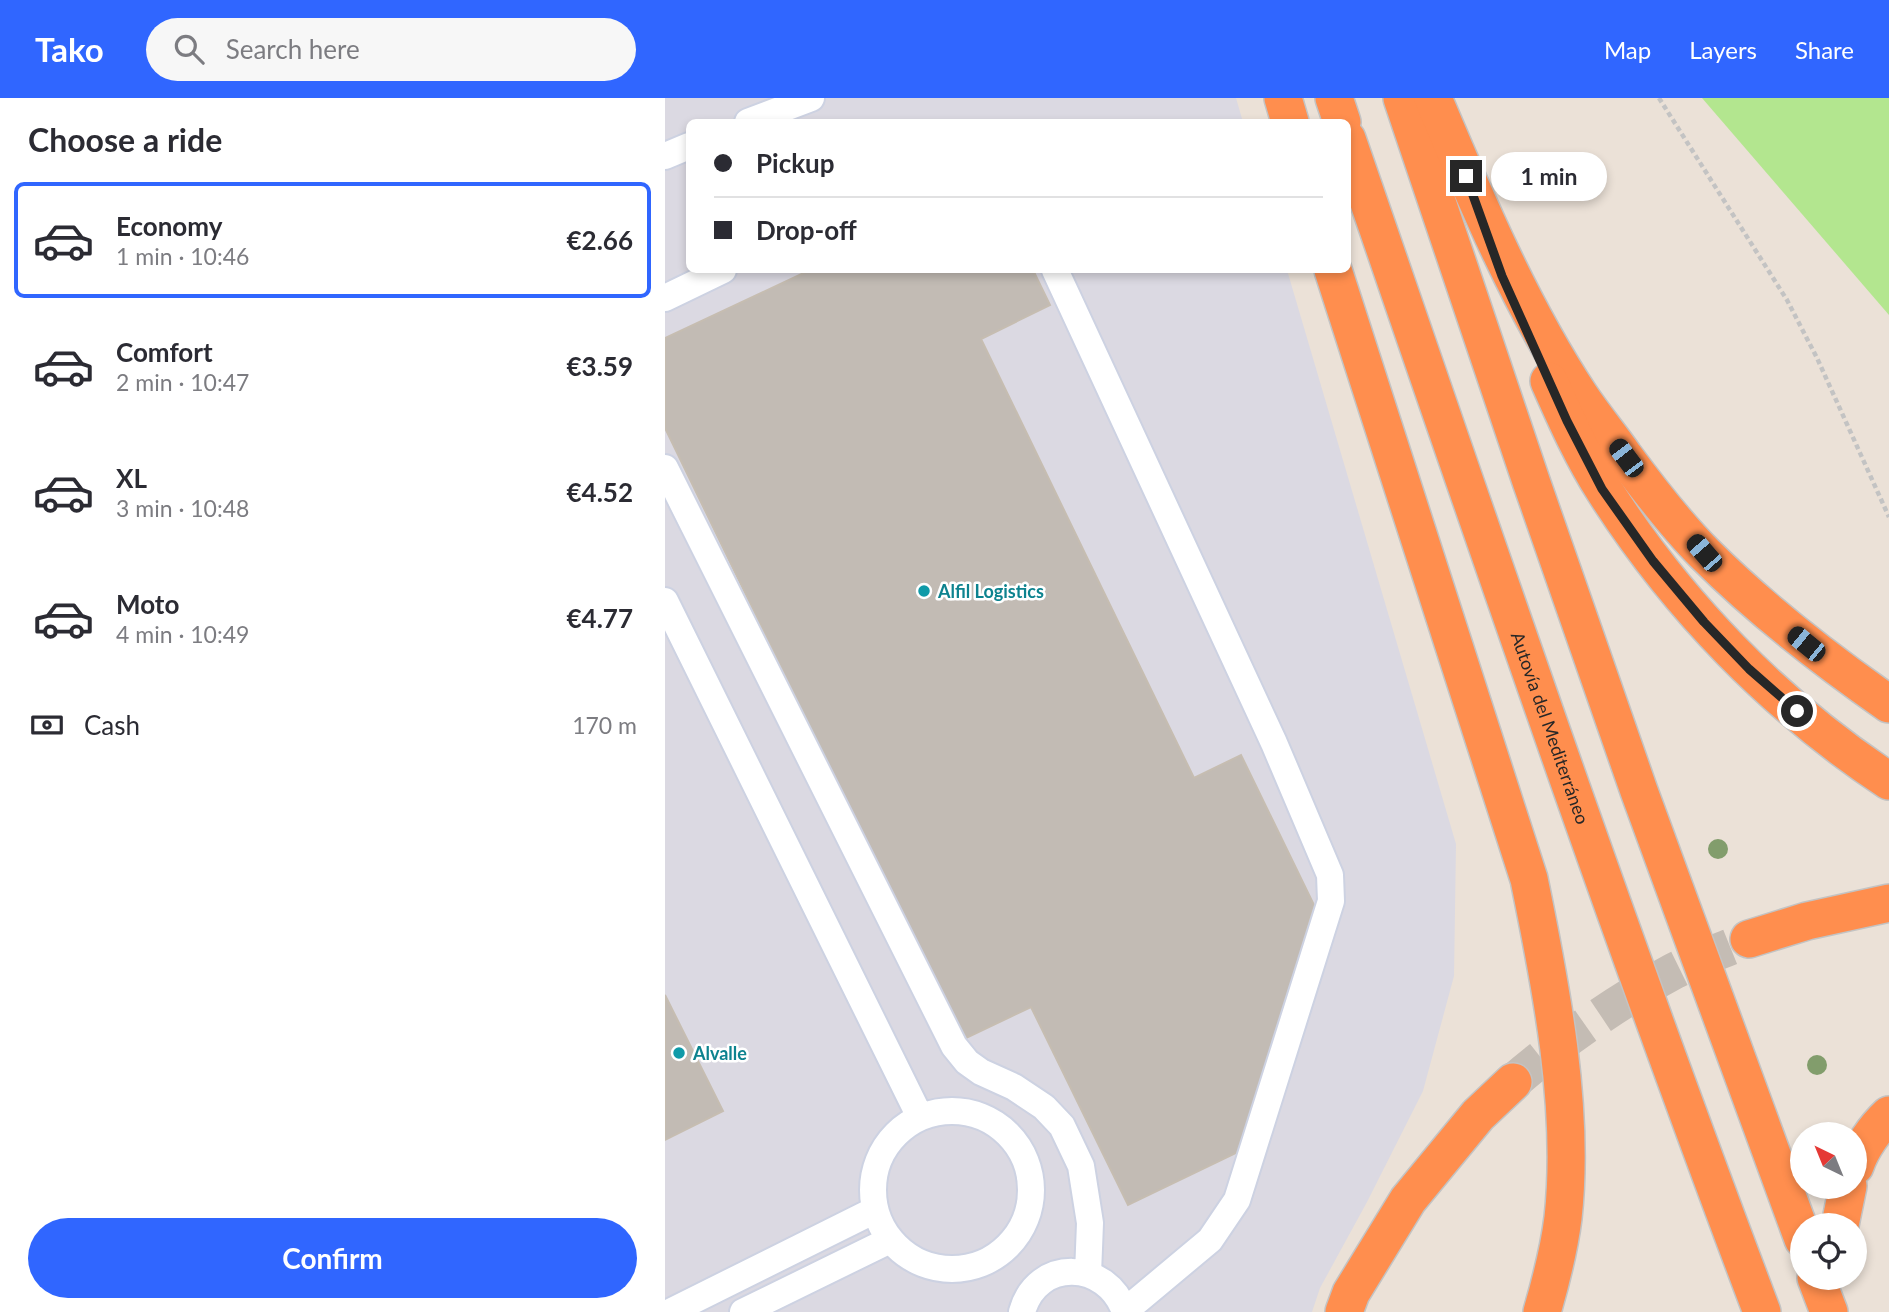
<!DOCTYPE html>
<html lang="en">
<head>
<meta charset="utf-8">
<style>
	:root { --surface:#fff; --page:#f7f7f7; --text:#2b2b33; --muted:#7c7c81; --line:#e1e1e2; --accent:#3066ff }
	body { margin:0; font-family:Lato,sans-serif; background:var(--page); color:var(--text); height:100vh; display:flex; flex-direction:column; font-size:26px; white-space:nowrap }
	* { box-sizing:border-box; margin:0 }
	p { font-size:23px; color:var(--muted) }
	.icon { flex:none; width:38px; height:38px; fill:none; stroke:currentColor; stroke-width:2; stroke-linecap:round; stroke-linejoin:round }
	.map { position:relative; flex:1; overflow:hidden }
	.details { display:flex; flex-direction:column; background:var(--surface); width:665px }
	.details>* { flex:none }
	.hud { position:absolute; left:21px; top:21px; width:665px; height:154px; border-radius:10px; box-shadow:0 4px 10px #0003; display:grid; align-content:center; height:154px; padding:0 28px; background:var(--surface) }
	.needle { width:46px; rotate:317deg }
	.controls { position:absolute; left:1125px; top:1024px; display:grid; gap:14px }
	.controls a { display:grid; place-items:center; width:77px; height:77px; border-radius:50%; background:var(--surface); box-shadow:0 4px 10px #0003; font-size:35px }
	.end { position:absolute; width:32px; height:32px; margin:-16px; border:9px solid #272727; background:#fff; box-shadow:0 0 0 4px #fff }
	.from { border-radius:50% }
	.bubble { position:absolute; height:49px; border-radius:24px; background:var(--surface); box-shadow:0 4px 10px #0003; font-size:23px; font-weight:700; line-height:49px; text-align:center }
	.car { position:absolute; width:21px; height:42px; margin:-21px -10px; border-radius:9px; box-shadow:0 0 5px 2px #0007; background:linear-gradient(#222 24%,#8ab4d8 0 40%,#222 0 76%,#8ab4d8 0 86%,#222 0) }
	.hud b { display:flex; align-items:center; gap:24px; height:66px; font-size:26px }
	.hud b+b { border-top:2px solid var(--line) }
	.hud i { width:18px; height:18px; background:var(--text) }
	ul { padding:0; list-style:none }
	li { display:flex; align-items:center; gap:21px; height:116px; margin:0 14px 10px; padding:0 14px; border:4px solid transparent; border-radius:10px }
	li div { flex:1 }
	li b { display:block; font-size:26px }
	li em { font-style:normal; font-weight:700 }
	li.active { border-color:var(--accent) }
	li>.icon { width:63px; height:63px; stroke-width:1.5 }
	h2 { padding:0 28px; font-size:32px; line-height:84px }
	.pay { display:flex; align-items:center; gap:18px; height:77px; padding:0 28px; font-size:26px }
	.pay p { margin-inline-start:auto }
	.cta { display:flex; gap:14px; margin-top:auto; padding:14px 28px }
	.cta a { flex:1; height:80px; border-radius:42px; background:var(--accent); color:#fff; font-size:28px; font-weight:700; line-height:80px; text-align:center }
	header { display:flex; align-items:center; gap:42px; box-sizing:border-box; height:98px; padding:0 35px; background:var(--accent); color:#fff }
	header strong { font-size:33px }
	nav { display:flex; gap:38px; margin-inline-start:auto; font-size:24px }
	.search { width:490px; height:63px; background:var(--page); display:flex; align-items:center; gap:18px; box-sizing:border-box; padding:0 24px; border-radius:38px; color:var(--muted); font-size:26px }
	main { display:flex; flex:1; min-height:0 }
	.map>svg:first-child { display:block }
	.industrial { fill:#dbd9e2 }
	.green { fill:#b3e68f }
	.building { fill:#c2bbb4; stroke:#c6bdb1; stroke-width:2 }
	.lines { fill:none; stroke-linecap:round; stroke-linejoin:round }
	.highway-tunnel { stroke:#c4bcb4; stroke-width:37; stroke-dasharray:37 18; stroke-linecap:butt }
	.minor-casing { stroke:#cdd2e2; stroke-width:30 }
	.highway-casing { stroke:#c3c3c3; stroke-width:40 }
	.path { stroke:#c3c3c3; stroke-width:4.5; stroke-dasharray:5 3.5; stroke-linecap:butt }
	.minor { stroke:#fff; stroke-width:26 }
	.highway { stroke:#ff8e4e; stroke-width:37 }
	.tree { fill:#829d6c }
	.route { stroke:#272727; stroke-width:9 }
	.culture-dot { fill:#0f9aa8; stroke:#fff; stroke-width:2.5 }
	.labels { text-anchor:middle; dominant-baseline:central; stroke-width:5; stroke-linejoin:round; paint-order:stroke }
	.culture-label { font-size:18px; font-weight:bold; fill:#0d838f; stroke:#fff; text-anchor:start }
	.street-label { font-size:18px; fill:#272727; stroke:#fff }
</style>
</head>
<body>
<header>
<strong>Tako</strong>
<div class="search"><svg class="icon" aria-label="search" viewBox="0 0 24 24"><circle cx="10" cy="10" r="6"/><path d="M15 15l6 6"/></svg>Search here</div>
<nav><a>Map</a><a>Layers</a><a>Share</a></nav>
</header>
<main>
<section class="details">
<h2>Choose a ride</h2>
<ul>
<li class="active"><svg class="icon" aria-label="car" viewBox="0 0 24 24"><path d="M5 17H2v-5l4-1 3-4h7l3 4 3 1v5h-3M9 17h6M6 11h13"/><circle cx="7" cy="17" r="2"/><circle cx="17" cy="17" r="2"/></svg><div><b>Economy</b><p>1 min · 10:46</p></div><em>€2.66</em></li>
<li><svg class="icon" aria-label="car" viewBox="0 0 24 24"><path d="M5 17H2v-5l4-1 3-4h7l3 4 3 1v5h-3M9 17h6M6 11h13"/><circle cx="7" cy="17" r="2"/><circle cx="17" cy="17" r="2"/></svg><div><b>Comfort</b><p>2 min · 10:47</p></div><em>€3.59</em></li>
<li><svg class="icon" aria-label="car" viewBox="0 0 24 24"><path d="M5 17H2v-5l4-1 3-4h7l3 4 3 1v5h-3M9 17h6M6 11h13"/><circle cx="7" cy="17" r="2"/><circle cx="17" cy="17" r="2"/></svg><div><b>XL</b><p>3 min · 10:48</p></div><em>€4.52</em></li>
<li><svg class="icon" aria-label="car" viewBox="0 0 24 24"><path d="M5 17H2v-5l4-1 3-4h7l3 4 3 1v5h-3M9 17h6M6 11h13"/><circle cx="7" cy="17" r="2"/><circle cx="17" cy="17" r="2"/></svg><div><b>Moto</b><p>4 min · 10:49</p></div><em>€4.77</em></li>
</ul>
<div class="pay"><svg class="icon" aria-label="cash" viewBox="0 0 24 24"><path d="M3 7h18v10H3z"/><circle cx="12" cy="12" r="2"/></svg>Cash<p>170 m</p></div>
<div class="cta"><a>Confirm</a></div>
</section>
<div class="map">
<svg width="1224" height="1214" viewBox="0 0 1224 1214">
	<rect width="100%" height="100%" fill="#ebe1d7"/>
	<path class="industrial" d="M0,0H571L578,24H24V172H622L791,746L789,878L758,993L702,1104L655,1190L647,1214H0Z"/>
	<path class="green" d="M1037,0H1224V217Z"/>
	<path class="building" d="M145,172H368L385,207L316,241L529,680L576,657L649,807L579,1051L463,1107L366,909L297,942L0,330V240Z
		M0,897L58,1013L0,1042Z"/>
	<g class="lines">
		<path class="highway-tunnel" d="M848,984C897,942 952,904 1009,873C1032,861 1059,852 1084,841"/>
		<g class="minor-casing">
			<path id="minor" d="M83,24L146,0
				M0,58L24,48
				M390,172L609,645L665,777L666,803L572,1102L545,1142L460,1213
				M0,200L58,172
				M0,370L289,948L302,964L316,974L349,989L379,1009L397,1028L416,1068L425,1125L423,1176
				M0,503L255,1019
				M208 1092a79 79 0 1 1 158 0a79 79 0 1 1-158 0Z
				M5,1214L210,1112
				M78,1214L225,1142
				M357,1214C372,1159 442,1162 460,1214"/>
		</g>
		<g class="highway-casing">
			<g id="highway">
				<path d="M618,0L625,24"/>
				<path d="M669,0L677,24"/>
				<path d="M737,0L866,383L974,693L1138,1141"/>
				<path d="M768,0C811,102 854,205 915,298C929,319 945,338 959,358C984,392 1010,426 1040,456C1097,513 1158,560 1224,606"/>
				<path id="s1" d="M682,41C817,433 950,826 1097,1214"/>
				<path d="M668,172L864,781C886,888 910,1011 898,1120C894,1152 886,1183 877,1214"/>
				<path d="M884,283C900,319 917,358 939,392C1012,507 1110,608 1224,683"/>
				<path d="M1084,841L1142,823L1224,805"/>
				<path d="M1190,1068C1196,1050 1210,1030 1224,1017"/>
				<path d="M1175,1127L1183,1088"/>
				<path d="M1151,1180L1164,1214"/>
				<path d="M679,1214L686,1195L743,1102L813,1017L848,984"/>
			</g>
		</g>
		<path class="path" d="M994,0L1122,202L1152,260L1224,419"/>
		<use href="#minor" class="minor"/>
		<use href="#highway" class="highway"/>
	</g>
	<g class="tree">
		<circle cx="1053" cy="751" r="10"/>
		<circle cx="1152" cy="967" r="10"/>
	</g>
	<g class="lines">
		<path class="route" d="M801,78L837,178L902,323L937,391L988,463L1039,524L1084,571L1132,613"/>
	</g>
	<g class="culture-dot">
		<circle cx="259" cy="493" r="7"/>
		<circle cx="14" cy="955" r="7"/>
	</g>
	<g class="labels">
		<g class="culture-label">
			<text x="273" y="493">Alfil Logistics</text>
			<text x="28" y="955">Alvalle</text>
		</g>
		<g class="street-label">
			<text stroke="none"><textPath href="#s1" startOffset="623">Autovía del Mediterráneo</textPath></text>
		</g>
	</g>
</svg>
<div class="controls">
<a><svg class="needle" viewBox="-14 -14 28 28"><path d="M0-13l5 13h-10z" fill="#e53935"/><path d="M0 13l5-13h-10z" fill="#7c7c81"/></svg></a>
<a><svg class="icon" aria-label="locate" viewBox="0 0 24 24"><circle cx="12" cy="12" r="6"/><path d="M12 2v4M12 18v4M2 12h4M18 12h4"/></svg></a>
</div>
<i class="end from" style="left:1132px;top:613px"></i>
<i class="end" style="left:801px;top:78px"></i>
<div class="bubble" style="left:826px;top:54px;width:116px">1 min</div>
<i class="car" style="left:961px;top:360px;rotate:323deg"></i>
<i class="car" style="left:1039px;top:455px;rotate:319deg"></i>
<i class="car" style="left:1141px;top:546px;rotate:309deg"></i>
<div class="hud">
<b><i class="from"></i>Pickup</b>
<b><i></i>Drop-off</b>
</div>
</div>
</main>
</body>
</html>
